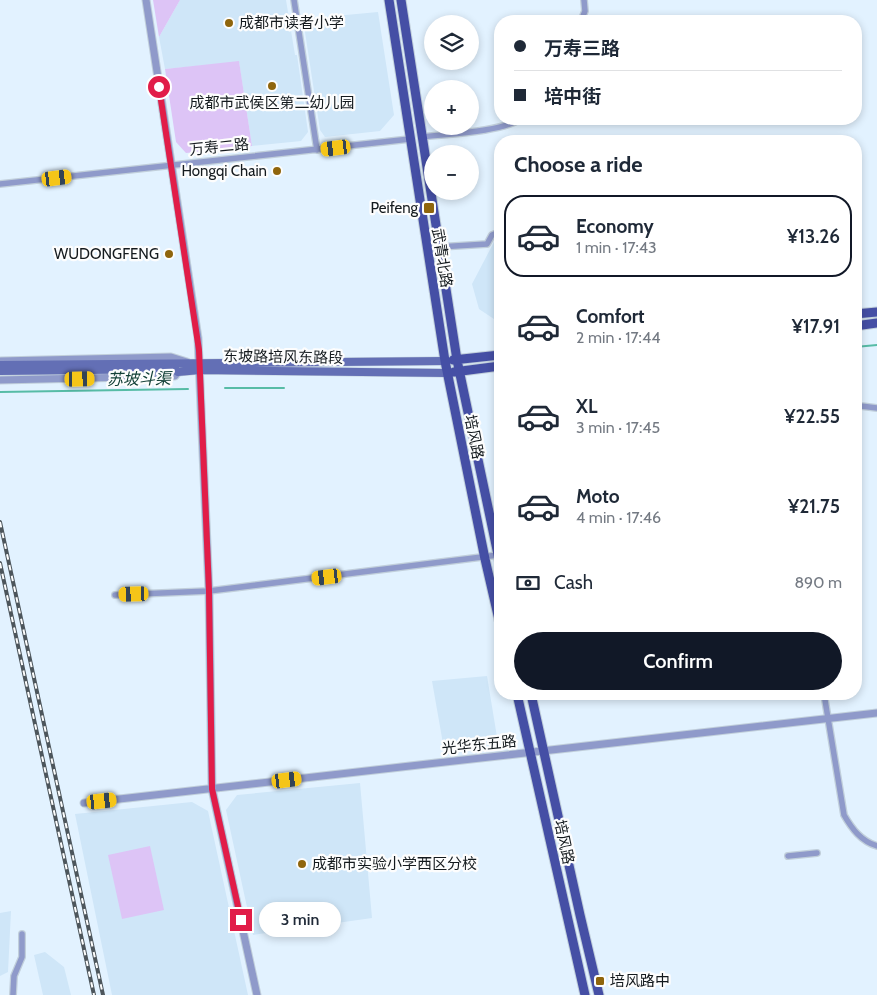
<!DOCTYPE html>
<html lang="en">
<head>
<meta charset="utf-8">
<style>
	:root { --surface:#fff; --page:#f2f2f3; --text:#1f2937; --muted:#747a83; --line:#e0e1e3; --accent:#111827 }
	body { margin:0; font-family:Cabin,"Noto Sans SC",sans-serif; background:var(--page); color:var(--text); height:100vh; display:flex; flex-direction:column; font-size:19px; white-space:nowrap }
	* { box-sizing:border-box; margin:0 }
	p { font-size:16px; color:var(--muted) }
	.icon { flex:none; width:28px; height:28px; fill:none; stroke:currentColor; stroke-width:2; stroke-linecap:round; stroke-linejoin:round }
	.map { position:relative; flex:1; overflow:hidden }
	.side { position:absolute; left:494px; top:135px; width:368px; height:565px; display:flex; flex-direction:column; background:var(--surface); border-radius:20px; box-shadow:0 2px 8px #0003 }
	.side>* { flex:none }
	.banner { position:absolute; left:494px; top:15px; width:368px; height:110px; border-radius:20px; box-shadow:0 2px 8px #0003; display:grid; align-content:center; height:110px; padding:0 20px; background:var(--surface) }
	.tools { position:absolute; left:424px; top:15px; display:grid; gap:10px }
	.tools a { display:grid; place-items:center; width:55px; height:55px; border-radius:50%; background:var(--surface); box-shadow:0 2px 8px #0003; font-size:25px }
	.end { position:absolute; width:22px; height:22px; margin:-11px; border:6px solid #e11d48; background:#fff; box-shadow:0 0 0 2px #fff }
	.from { border-radius:50% }
	.bubble { position:absolute; height:35px; border-radius:18px; background:var(--surface); box-shadow:0 2px 8px #0003; font-size:16px; font-weight:600; line-height:35px; text-align:center }
	.car { position:absolute; width:15px; height:30px; margin:-15px -8px; border-radius:6px; box-shadow:0 0 4px 1px #0007; background:linear-gradient(#f5c518 24%,#345 0 40%,#f5c518 0 76%,#345 0 86%,#f5c518 0) }
	.banner b { display:flex; align-items:center; gap:18px; height:48px; font-size:19px }
	.banner b+b { border-top:1px solid var(--line) }
	.banner i { width:12px; height:12px; background:var(--text) }
	ul { padding:0; list-style:none }
	li { display:flex; align-items:center; gap:15px; height:82px; margin:0 10px 8px; padding:0 10px; border:2px solid transparent; border-radius:20px }
	li div { flex:1 }
	li b { display:block; font-size:19px }
	li em { font-style:normal; font-weight:600 }
	li.on { border-color:var(--accent) }
	li>.icon { width:45px; height:45px; stroke-width:1.5 }
	h2 { padding:0 20px; font-size:22px; line-height:60px }
	.pay { display:flex; align-items:center; gap:12px; height:55px; padding:0 20px; font-size:19px }
	.pay p { margin-inline-start:auto }
	.button { display:flex; gap:10px; margin-top:auto; padding:10px 20px }
	.button a { flex:1; height:58px; border-radius:30px; background:var(--accent); color:#fff; font-size:20px; font-weight:600; line-height:58px; text-align:center }
	.map>svg:first-child { display:block }
	.built { fill:#cfe6f8 }
	.green { fill:#ddc4f6 }
	.lines { fill:none; stroke-linecap:round; stroke-linejoin:round }
	.stream { stroke:#57bca6; stroke-width:2 }
	.minor-casing { stroke:#c1cfdb; stroke-width:8 }
	.tertiary-casing { stroke:#c1cfdb; stroke-width:9 }
	.secondary-casing { stroke:#c1cfdb; stroke-width:9 }
	.primary-casing { stroke:#c1cfdb; stroke-width:11 }
	.minor { stroke:#8f9aca; stroke-width:5.5 }
	.tertiary { stroke:#8f9aca; stroke-width:7 }
	.secondary { stroke:#636fb5; stroke-width:8 }
	.primary { stroke:#454fa5; stroke-width:9 }
	.rail-casing { stroke:#4d565c; stroke-width:4 }
	.rail { stroke:#fdfdfd; stroke-width:2; stroke-dasharray:5.5; stroke-linecap:butt }
	.route { stroke:#e11d48; stroke-width:6 }
	.poi-dot { fill:#8f650c; stroke:#fdfdfd; stroke-width:2 }
	.labels { text-anchor:middle; dominant-baseline:central; stroke-width:4.5; stroke-linejoin:round; paint-order:stroke }
	.poi-label { font-size:15px; fill:#141a1e; stroke:#fdfdfd; text-anchor:start }
	.street-label { font-size:15px; fill:#141a1e; stroke:#fdfdfd }
	.water-label { font-size:16px; font-style:italic; fill:#124037; stroke:#fdfdfd }
</style>
</head>
<body>
<div class="map">
<svg width="877" height="995" viewBox="0 0 877 995">
	<rect width="100%" height="100%" fill="#e2f2ff"/>
	<path class="built" d="M180,0H286L295,55H297L308,132L301,141L252,146L239,62L165,69L159,37Z
		M378,12L394,115L380,131L325,137L320,130L303,19Z
		M495,240L500,243V323L479,309L472,284Z
		M487,676L497,737L491,747L445,755L432,681Z
		M360,783L372,918L253,935L226,810L237,795Z
		M192,802L208,811L248,995H112L75,814Z
		M11,911L8,972L0,976V913Z
		M45,952L64,967L71,995H43L34,955Z"/>
	<path class="green" d="M153,0H180L159,37Z
		M239,61L252,146L186,153L176,142L165,69Z
		M150,846L164,910L122,919L108,855Z"/>
	<g class="lines">
		<path class="stream" d="M855,347L877,345
			M499,386H500
			M225,388H284
			M0,392L188,389"/>
		<g class="minor-casing">
			<path id="minor" d="M294,0L317,150
				M581,21L585,11L584,0
				M422,137C446,134 501,132 520,119
				M0,184L410,139
				M439,247L487,244L492,235L497,233L500,235
				M855,403L861,406L877,408
				M115,595L209,591L498,555
				M824,694L844,815C852,829 861,841 877,846
				M788,856L817,853
				M13,995L14,976L22,957V934"/>
		</g>
		<g class="tertiary-casing">
			<path id="tertiary" d="M146,0L198,338L209,591L212,789L257,995
				M0,361L171,357L187,362
				M0,380L175,376L178,372
				M84,803L877,713"/>
		</g>
		<g class="secondary-casing">
			<path id="secondary" d="M0,365L445,361
				M0,371L173,369L178,372L200,370L447,373"/>
		</g>
		<g class="primary-casing">
			<path id="primary" d="M389,0L445,361L485,559L500,624
				M401,0L457,360L500,564
				M855,314L877,312
				M855,326L877,323
				M453,360L500,355
				M454,372L500,366
				M517,694L585,995
				M531,694L580,915L599,995"/>
		</g>
		<use href="#minor" class="minor"/>
		<use href="#tertiary" class="tertiary"/>
		<use href="#secondary" class="secondary"/>
		<use href="#primary" class="primary"/>
		<g class="rail-casing">
			<path id="rail" d="M0,522L103,995
				M0,563L94,995"/>
		</g>
		<use href="#rail" class="rail"/>
	</g>
	<g class="lines">
		<path class="route" d="M159,87L199,350L209,591L212,789L241,920"/>
	</g>
	<g class="poi-dot">
		<circle cx="229" cy="23" r="5"/>
		<circle cx="272" cy="86" r="5"/>
		<circle cx="277" cy="171" r="5"/>
		<rect x="423" y="202" width="12" height="12" rx="2.5"/>
		<circle cx="169" cy="254" r="5"/>
		<circle cx="302" cy="864" r="5"/>
		<rect x="595" y="976" width="10" height="10" rx="2.5"/>
	</g>
	<g class="labels">
		<g class="poi-label">
			<text x="239" y="23">成都市读者小学</text>
			<text x="272" y="103" text-anchor="middle">成都市武侯区第二幼儿园</text>
			<text x="267" y="171" text-anchor="end">Hongqi Chain</text>
			<text x="418" y="208" text-anchor="end">Peifeng</text>
			<text x="159" y="254" text-anchor="end">WUDONGFENG</text>
			<text x="312" y="864">成都市实验小学西区分校</text>
			<text x="610" y="981">培风路中</text>
		</g>
		<g class="street-label">
			<text transform="translate(219 147) rotate(-6)">万寿二路</text>
			<text transform="translate(442 258) rotate(81)">武青北路</text>
			<text transform="translate(283 357) rotate(1)">东坡路培风东路段</text>
			<text transform="translate(474 437) rotate(79)">培风路</text>
			<text transform="translate(479 745) rotate(-6)">光华东五路</text>
			<text transform="translate(564 842) rotate(78)">培风路</text>
		</g>
		<g class="water-label">
			<text transform="translate(139 379) rotate(-1)">苏坡斗渠</text>
		</g>
	</g>
</svg>
<div class="tools">
<a><svg class="icon" aria-label="layers" viewBox="0 0 24 24"><path d="M12 4l9 5-9 5-9-5zM3 14l9 5 9-5"/></svg></a>
<a>+</a>
<a>−</a>
</div>
<i class="end from" style="left:159px;top:87px"></i>
<i class="end" style="left:241px;top:920px"></i>
<div class="bubble" style="left:259px;top:902px;width:82px">3 min</div>
<i class="car" style="left:336px;top:148px;rotate:263deg"></i>
<i class="car" style="left:57px;top:178px;rotate:83deg"></i>
<i class="car" style="left:80px;top:379px;rotate:89deg"></i>
<i class="car" style="left:327px;top:577px;rotate:263deg"></i>
<i class="car" style="left:134px;top:594px;rotate:268deg"></i>
<i class="car" style="left:287px;top:780px;rotate:83deg"></i>
<i class="car" style="left:102px;top:801px;rotate:84deg"></i>
<div class="banner">
<b><i class="from"></i>万寿三路</b>
<b><i></i>培中街</b>
</div>
<section class="side">
<h2>Choose a ride</h2>
<ul>
<li class="on"><svg class="icon" aria-label="car" viewBox="0 0 24 24"><path d="M5 17H2v-5l4-1 3-4h7l3 4 3 1v5h-3M9 17h6M6 11h13"/><circle cx="7" cy="17" r="2"/><circle cx="17" cy="17" r="2"/></svg><div><b>Economy</b><p>1 min · 17:43</p></div><em>¥13.26</em></li>
<li><svg class="icon" aria-label="car" viewBox="0 0 24 24"><path d="M5 17H2v-5l4-1 3-4h7l3 4 3 1v5h-3M9 17h6M6 11h13"/><circle cx="7" cy="17" r="2"/><circle cx="17" cy="17" r="2"/></svg><div><b>Comfort</b><p>2 min · 17:44</p></div><em>¥17.91</em></li>
<li><svg class="icon" aria-label="car" viewBox="0 0 24 24"><path d="M5 17H2v-5l4-1 3-4h7l3 4 3 1v5h-3M9 17h6M6 11h13"/><circle cx="7" cy="17" r="2"/><circle cx="17" cy="17" r="2"/></svg><div><b>XL</b><p>3 min · 17:45</p></div><em>¥22.55</em></li>
<li><svg class="icon" aria-label="car" viewBox="0 0 24 24"><path d="M5 17H2v-5l4-1 3-4h7l3 4 3 1v5h-3M9 17h6M6 11h13"/><circle cx="7" cy="17" r="2"/><circle cx="17" cy="17" r="2"/></svg><div><b>Moto</b><p>4 min · 17:46</p></div><em>¥21.75</em></li>
</ul>
<div class="pay"><svg class="icon" aria-label="cash" viewBox="0 0 24 24"><path d="M3 7h18v10H3z"/><circle cx="12" cy="12" r="2"/></svg>Cash<p>890 m</p></div>
<div class="button"><a>Confirm</a></div>
</section>
</div>
</body>
</html>
